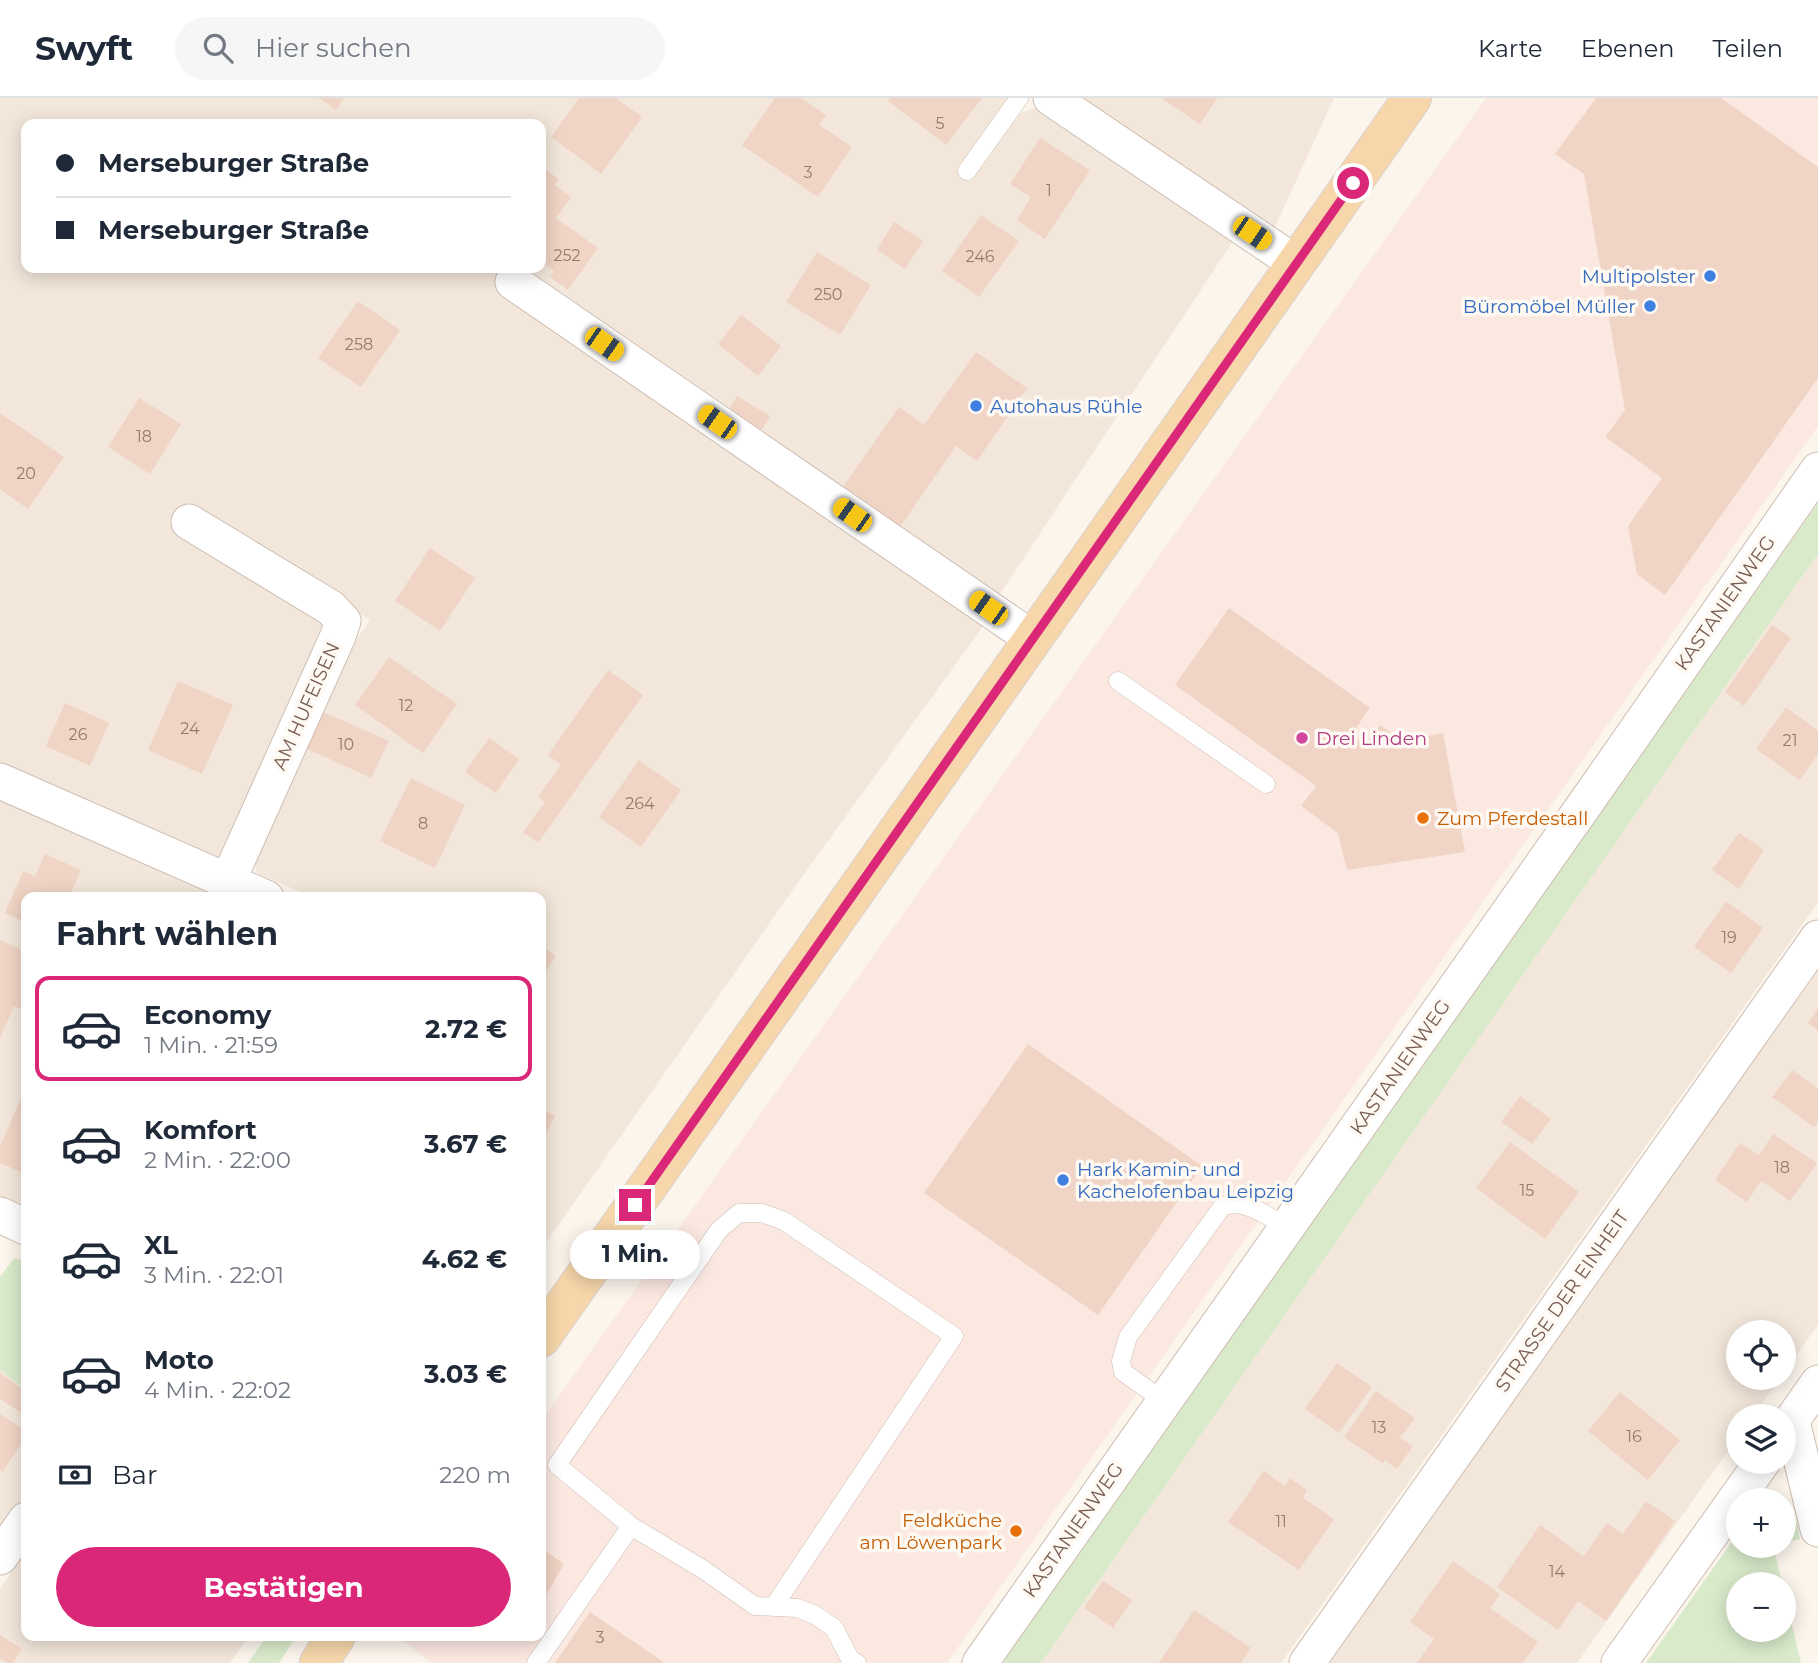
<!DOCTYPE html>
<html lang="de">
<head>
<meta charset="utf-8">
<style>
	:root { --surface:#fff; --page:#f6f6f7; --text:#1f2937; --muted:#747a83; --line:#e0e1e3; --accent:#db2777 }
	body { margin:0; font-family:Montserrat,sans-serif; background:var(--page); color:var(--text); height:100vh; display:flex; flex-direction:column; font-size:26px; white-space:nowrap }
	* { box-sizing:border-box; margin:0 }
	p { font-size:23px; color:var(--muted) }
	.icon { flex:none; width:38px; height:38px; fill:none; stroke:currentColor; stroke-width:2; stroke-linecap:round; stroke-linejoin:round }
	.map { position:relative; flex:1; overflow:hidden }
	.sheet { position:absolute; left:21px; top:794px; width:525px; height:749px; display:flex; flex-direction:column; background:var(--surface); border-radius:14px; box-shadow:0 4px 18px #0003 }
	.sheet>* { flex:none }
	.hud { position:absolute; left:21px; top:21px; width:525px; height:154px; border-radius:14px; box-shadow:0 4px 18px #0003; display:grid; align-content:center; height:154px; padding:0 35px; background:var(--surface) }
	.tools { position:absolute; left:1726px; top:1222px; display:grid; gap:14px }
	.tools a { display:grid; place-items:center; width:70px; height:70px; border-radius:50%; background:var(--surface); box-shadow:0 4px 18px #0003; font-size:35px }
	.end { position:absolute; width:32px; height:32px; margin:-16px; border:9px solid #db2777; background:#fff; box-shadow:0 0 0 4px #fff }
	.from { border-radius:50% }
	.bubble { position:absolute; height:49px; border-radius:24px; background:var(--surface); box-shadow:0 4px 18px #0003; font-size:23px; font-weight:700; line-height:49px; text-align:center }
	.car { position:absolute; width:21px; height:42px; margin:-21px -10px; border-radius:9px; box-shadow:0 0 5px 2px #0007; background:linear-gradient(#f5c518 24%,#345 0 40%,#f5c518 0 76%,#345 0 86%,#f5c518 0) }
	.hud b { display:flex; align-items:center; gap:24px; height:66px; font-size:26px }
	.hud b+b { border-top:2px solid var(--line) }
	.hud i { width:18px; height:18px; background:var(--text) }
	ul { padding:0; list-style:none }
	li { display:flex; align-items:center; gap:21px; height:105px; margin:0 14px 10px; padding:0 21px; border:4px solid transparent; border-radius:14px }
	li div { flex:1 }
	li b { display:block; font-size:26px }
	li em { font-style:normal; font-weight:700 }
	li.active { border-color:var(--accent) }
	li>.icon { width:63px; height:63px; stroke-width:1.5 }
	h2 { padding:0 35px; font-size:32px; line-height:84px }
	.pay { display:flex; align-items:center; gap:18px; height:77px; padding:0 35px; font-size:26px }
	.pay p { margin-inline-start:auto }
	.button { display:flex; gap:14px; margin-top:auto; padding:14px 35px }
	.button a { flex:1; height:80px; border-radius:42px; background:var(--accent); color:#fff; font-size:28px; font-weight:700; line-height:80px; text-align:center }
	header { display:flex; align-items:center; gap:42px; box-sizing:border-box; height:98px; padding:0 35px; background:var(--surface); border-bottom:2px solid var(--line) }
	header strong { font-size:33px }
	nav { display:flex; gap:38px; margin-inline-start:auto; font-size:24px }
	.search { width:490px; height:63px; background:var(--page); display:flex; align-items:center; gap:18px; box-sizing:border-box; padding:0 24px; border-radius:38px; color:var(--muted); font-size:26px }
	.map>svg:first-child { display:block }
	.residential { fill:#f3e7db; fill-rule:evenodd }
	.commercial { fill:#fbe8e1 }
	.green { fill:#d9eacb }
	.building { fill:#f0d4c5 }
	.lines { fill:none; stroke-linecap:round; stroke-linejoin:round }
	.lane-casing { stroke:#cebdb2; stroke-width:19 }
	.street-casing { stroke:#cebdb2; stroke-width:37 }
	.primary-casing { stroke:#d9d1ce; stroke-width:40 }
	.lane { stroke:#fff; stroke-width:18 }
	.street { stroke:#fff; stroke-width:35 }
	.primary { stroke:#f6d6aa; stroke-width:38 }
	.route { stroke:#db2777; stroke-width:9 }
	.shop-dot { fill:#3f7fe0; stroke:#fef9f3; stroke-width:2.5 }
	.hotel-dot { fill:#d1479c; stroke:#fef9f3; stroke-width:2.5 }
	.food-dot { fill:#e8710a; stroke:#fef9f3; stroke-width:2.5 }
	.labels { text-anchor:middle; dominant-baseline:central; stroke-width:7; stroke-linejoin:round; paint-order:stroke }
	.number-label { font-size:16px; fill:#957a6d }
	.shop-label { font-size:19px; fill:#366cbe; stroke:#fef9f3; text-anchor:end }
	.street-label { font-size:19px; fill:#775c50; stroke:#fef9f3 }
	.hotel-label { font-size:19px; fill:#b23c85; stroke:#fef9f3; text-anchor:start }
	.food-label { font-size:19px; fill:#c56008; stroke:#fef9f3; text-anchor:start }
</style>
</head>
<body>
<header>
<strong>Swyft</strong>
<div class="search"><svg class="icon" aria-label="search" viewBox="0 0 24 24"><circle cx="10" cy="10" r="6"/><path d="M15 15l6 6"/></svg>Hier suchen</div>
<nav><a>Karte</a><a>Ebenen</a><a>Teilen</a></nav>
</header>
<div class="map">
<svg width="1818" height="1565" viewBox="0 0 1818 1565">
	<rect width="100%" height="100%" fill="#fcf5ec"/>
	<path class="residential" d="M0,0H1009L958,73L969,82L1019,16L1038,8L1237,137L996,502L984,527L799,783L541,1152V800H314L257,775L254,757L339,566L370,522L187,408L324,518L325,533L223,765L0,664ZM26,26H541V170H26Z
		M1074,0H1334L1275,129L1241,111Z
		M1818,456V804L1281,1565H1041Z
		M0,701L227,800H26V1116L0,1104Z
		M1818,864V1227L1783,1276V1234H1738V1279H1781L1753,1318H1738V1339L1577,1565H1324Z
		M0,1272L26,1292V1399L0,1436Z
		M26,1453V1538H249L230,1565H0V1490Z"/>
	<path class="commercial" d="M1486,0H1818V328L947,1565H431L397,1538H541V1323Z"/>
	<path class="green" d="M1818,405V456L1041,1565H1001Z
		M14,1160L26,1164V1292L0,1272V1179Z
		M1783,1411L1791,1413L1796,1420L1800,1441L1783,1446Z
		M1738,1435V1447H1780L1774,1450L1782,1486H1738V1531H1783V1490L1801,1565H1646Z
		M267,1538H297L279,1565H248Z"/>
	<path class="building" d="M319,0H344L336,12Z
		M579,0H616L642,19L601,76L551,39Z
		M775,0H801L826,17L819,27L852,49L818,99L742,47Z
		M890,0H982L946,47L888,3Z
		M1161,0H1217L1200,26Z
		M1596,0H1721L1818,69V280L1665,497L1637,476L1628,428L1662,380L1605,339L1625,312L1584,76L1555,56Z
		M1040,40L1090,72L1045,141L1017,122L1031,99L1010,86Z
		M543,70L559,81L555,87L571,99L556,120L598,150L568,192L550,179L554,173L541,164V141L543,138L541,136V73Z
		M981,117L1019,143L979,199L942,173Z
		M894,124L923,143L905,171L877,152Z
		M817,154L871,187L840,237L786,204Z
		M358,203L400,232L361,289L318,260Z
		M741,217L781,248L758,278L718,246Z
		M976,254L1027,290L977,363L956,348L897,433L840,393L899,309L924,327Z
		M737,298L770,318L758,338L725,317Z
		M139,300L181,326L150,376L108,349Z
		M0,315L64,359L28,411L0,391Z
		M430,450L475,480L440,533L395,503Z
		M1229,510L1370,610L1351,637L1365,647L1380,627L1402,643L1443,635L1465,754L1347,772L1338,735L1301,708L1316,688L1175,587Z
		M1772,527L1791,540L1744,608L1725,594Z
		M389,559L457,606L423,655L355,607Z
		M608,572L643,597L538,745L523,734L545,704L538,699L561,667L548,657Z
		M178,583L233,607L202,676L148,652Z
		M65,605L109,625L90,668L46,648Z
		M1786,609L1818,633V656L1800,682L1756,651Z
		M319,612L389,643L371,680L303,649Z
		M489,640L519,661L496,695L465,674Z
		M639,662L681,692L641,749L599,719Z
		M411,680L465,707L435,770L380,743Z
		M1739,735L1764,752L1739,791L1712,772Z
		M45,756L81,772L69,800H26V825L5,815L23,773L35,778Z
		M1726,803L1763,830L1731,875L1694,849Z
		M0,842L26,854V911L25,913L14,908L0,940Z
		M541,848L556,858L541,881Z
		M1818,910V933L1808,925Z
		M1028,946L1202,1068L1098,1217L924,1095Z
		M1792,972L1818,990V1024L1814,1029L1772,999Z
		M26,989V1076L0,1065V1048Z
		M1520,998L1551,1021L1532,1046L1501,1024Z
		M541,1011L555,1018L541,1047Z
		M1773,1036L1817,1065L1790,1103L1761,1083L1747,1104L1715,1082L1740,1045L1759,1057Z
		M1510,1044L1579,1094L1545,1141L1476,1090Z
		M1337,1265L1372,1289L1339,1335L1305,1311Z
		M0,1275L26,1294V1318L0,1301Z
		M1376,1293L1415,1320L1400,1340L1413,1348L1397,1371L1385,1362L1383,1365L1344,1339Z
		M1620,1294L1680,1342L1648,1382L1588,1333Z
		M0,1316L26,1333V1337L3,1374L0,1372Z
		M1264,1373L1285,1388L1290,1380L1307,1392L1303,1400L1334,1421L1299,1472L1228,1424Z
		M1646,1403L1675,1423L1606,1523L1578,1503L1558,1532L1497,1489L1540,1427L1584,1458L1607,1425L1623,1436Z
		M541,1450L564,1466L545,1499L541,1495Z
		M1453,1463L1500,1496L1490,1510L1538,1544L1523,1565H1417L1434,1541L1410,1524Z
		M1103,1483L1132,1502L1113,1530L1084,1510Z
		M1194,1512L1251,1550L1241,1565H1159Z
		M590,1514L665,1565H555Z
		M0,1537L22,1551L13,1565H7L0,1560Z"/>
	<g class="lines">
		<g class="lane-casing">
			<path id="lane" d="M967,73L1019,0
				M1118,583L1266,686
				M1164,1303L1123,1274L1121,1263L1128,1239L1222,1109C1244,1099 1268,1119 1287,1129
				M631,1428L557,1367L719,1132L739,1115H762L784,1123L954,1238L774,1508
				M536,1565L631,1428L704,1472L755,1508L797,1510L815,1517L834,1530L850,1561L857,1565"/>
		</g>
		<g class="street-casing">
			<path id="street" d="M1051,0L1297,166
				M513,184L1033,541
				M189,424L331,510L343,523L338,538L228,783
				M0,683L266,800
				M0,1117L26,1129
				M1792,1323L1818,1431
				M1783,1335L1818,1285
				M0,1459L26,1422
				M980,1565L1590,699L1818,372
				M1307,1565L1818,840
				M1619,1565L1763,1363"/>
		</g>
		<g class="primary-casing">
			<path id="primary" d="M541,1240L1033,541L1412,0
				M319,1565L336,1538"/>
		</g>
		<use href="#lane" class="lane"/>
		<use href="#street" class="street"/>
		<use href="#primary" class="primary"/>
	</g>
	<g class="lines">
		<path class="route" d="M635,1107L1353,85"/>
	</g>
	<g class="shop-dot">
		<circle cx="1710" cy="178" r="7"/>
		<circle cx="1650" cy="208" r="7"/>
		<circle cx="976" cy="308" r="7"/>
		<circle cx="1063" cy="1082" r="7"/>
	</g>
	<circle class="hotel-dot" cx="1302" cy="640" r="7"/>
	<g class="food-dot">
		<circle cx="1423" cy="720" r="7"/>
		<circle cx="1016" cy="1433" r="7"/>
	</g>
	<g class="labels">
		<g class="number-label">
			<text x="940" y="25">5</text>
			<text x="808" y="74">3</text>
			<text x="1049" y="92">1</text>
			<text x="567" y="157">252</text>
			<text x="980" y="158">246</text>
			<text x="828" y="196">250</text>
			<text x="359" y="246">258</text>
			<text x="144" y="338">18</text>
			<text x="26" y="375">20</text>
			<text x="406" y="607">12</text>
			<text x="190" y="630">24</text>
			<text x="78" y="636">26</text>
			<text x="1790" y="642">21</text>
			<text x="346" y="646">10</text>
			<text x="640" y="705">264</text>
			<text x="423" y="725">8</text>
			<text x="1729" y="839">19</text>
			<text x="1782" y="1069">18</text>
			<text x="1527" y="1092">15</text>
			<text x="1379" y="1329">13</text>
			<text x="1634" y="1338">16</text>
			<text x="1281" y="1423">11</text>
			<text x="1557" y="1473">14</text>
			<text x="600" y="1539">3</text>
		</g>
		<g class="shop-label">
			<text x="1696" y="178">Multipolster</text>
			<text x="1636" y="208">Büromöbel Müller</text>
			<text x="990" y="308" text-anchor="start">Autohaus Rühle</text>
			<text x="1077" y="1071" text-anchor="start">Hark Kamin- und<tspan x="1077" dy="22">Kachelofenbau Leipzig</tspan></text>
		</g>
		<g class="street-label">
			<text transform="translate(1725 505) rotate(-55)">KASTANIENWEG</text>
			<text transform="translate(306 608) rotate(-66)">AM HUFEISEN</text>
			<text transform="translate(1400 969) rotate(-55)">KASTANIENWEG</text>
			<text transform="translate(1562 1203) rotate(-55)">STRASSE DER EINHEIT</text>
			<text transform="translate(1073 1432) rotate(-55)">KASTANIENWEG</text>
		</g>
		<g class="hotel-label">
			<text x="1316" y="640">Drei Linden</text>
		</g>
		<g class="food-label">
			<text x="1437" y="720">Zum Pferdestall</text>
			<text x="1002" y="1422" text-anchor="end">Feldküche<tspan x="1002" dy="22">am Löwenpark</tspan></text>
		</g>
	</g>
</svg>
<div class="tools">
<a><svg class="icon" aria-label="locate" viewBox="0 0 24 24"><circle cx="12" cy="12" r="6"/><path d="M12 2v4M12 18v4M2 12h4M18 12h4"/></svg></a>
<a><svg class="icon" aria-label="layers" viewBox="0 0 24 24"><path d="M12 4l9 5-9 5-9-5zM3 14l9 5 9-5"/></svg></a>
<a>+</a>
<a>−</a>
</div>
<i class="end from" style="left:1353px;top:85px"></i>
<i class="end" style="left:635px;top:1107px"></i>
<div class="bubble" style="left:570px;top:1132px;width:130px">1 Min.</div>
<i class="car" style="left:1252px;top:135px;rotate:124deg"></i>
<i class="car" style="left:604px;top:246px;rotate:125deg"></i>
<i class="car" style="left:717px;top:324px;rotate:305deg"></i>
<i class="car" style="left:852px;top:417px;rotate:305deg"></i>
<i class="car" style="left:988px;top:510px;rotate:305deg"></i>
<div class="hud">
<b><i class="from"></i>Merseburger Straße</b>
<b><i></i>Merseburger Straße</b>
</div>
<section class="sheet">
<h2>Fahrt wählen</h2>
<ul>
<li class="active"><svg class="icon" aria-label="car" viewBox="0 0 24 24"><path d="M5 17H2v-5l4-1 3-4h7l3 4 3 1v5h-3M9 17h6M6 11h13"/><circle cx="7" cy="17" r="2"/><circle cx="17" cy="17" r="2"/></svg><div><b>Economy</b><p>1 Min. · 21:59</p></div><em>2.72 €</em></li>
<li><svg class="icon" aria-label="car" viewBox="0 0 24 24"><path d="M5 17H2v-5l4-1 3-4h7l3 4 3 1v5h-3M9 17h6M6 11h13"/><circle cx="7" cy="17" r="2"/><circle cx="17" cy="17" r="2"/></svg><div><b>Komfort</b><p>2 Min. · 22:00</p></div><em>3.67 €</em></li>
<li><svg class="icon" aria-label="car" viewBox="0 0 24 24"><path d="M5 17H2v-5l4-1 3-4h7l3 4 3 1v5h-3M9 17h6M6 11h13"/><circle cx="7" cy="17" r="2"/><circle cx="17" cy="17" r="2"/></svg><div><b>XL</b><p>3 Min. · 22:01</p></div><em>4.62 €</em></li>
<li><svg class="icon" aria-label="car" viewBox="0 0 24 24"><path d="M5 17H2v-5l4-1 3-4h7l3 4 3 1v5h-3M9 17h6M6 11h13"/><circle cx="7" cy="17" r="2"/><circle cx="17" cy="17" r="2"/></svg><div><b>Moto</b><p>4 Min. · 22:02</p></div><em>3.03 €</em></li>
</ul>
<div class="pay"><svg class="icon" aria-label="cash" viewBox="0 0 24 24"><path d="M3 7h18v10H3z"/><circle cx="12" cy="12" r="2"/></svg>Bar<p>220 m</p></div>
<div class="button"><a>Bestätigen</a></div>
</section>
</div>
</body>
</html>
